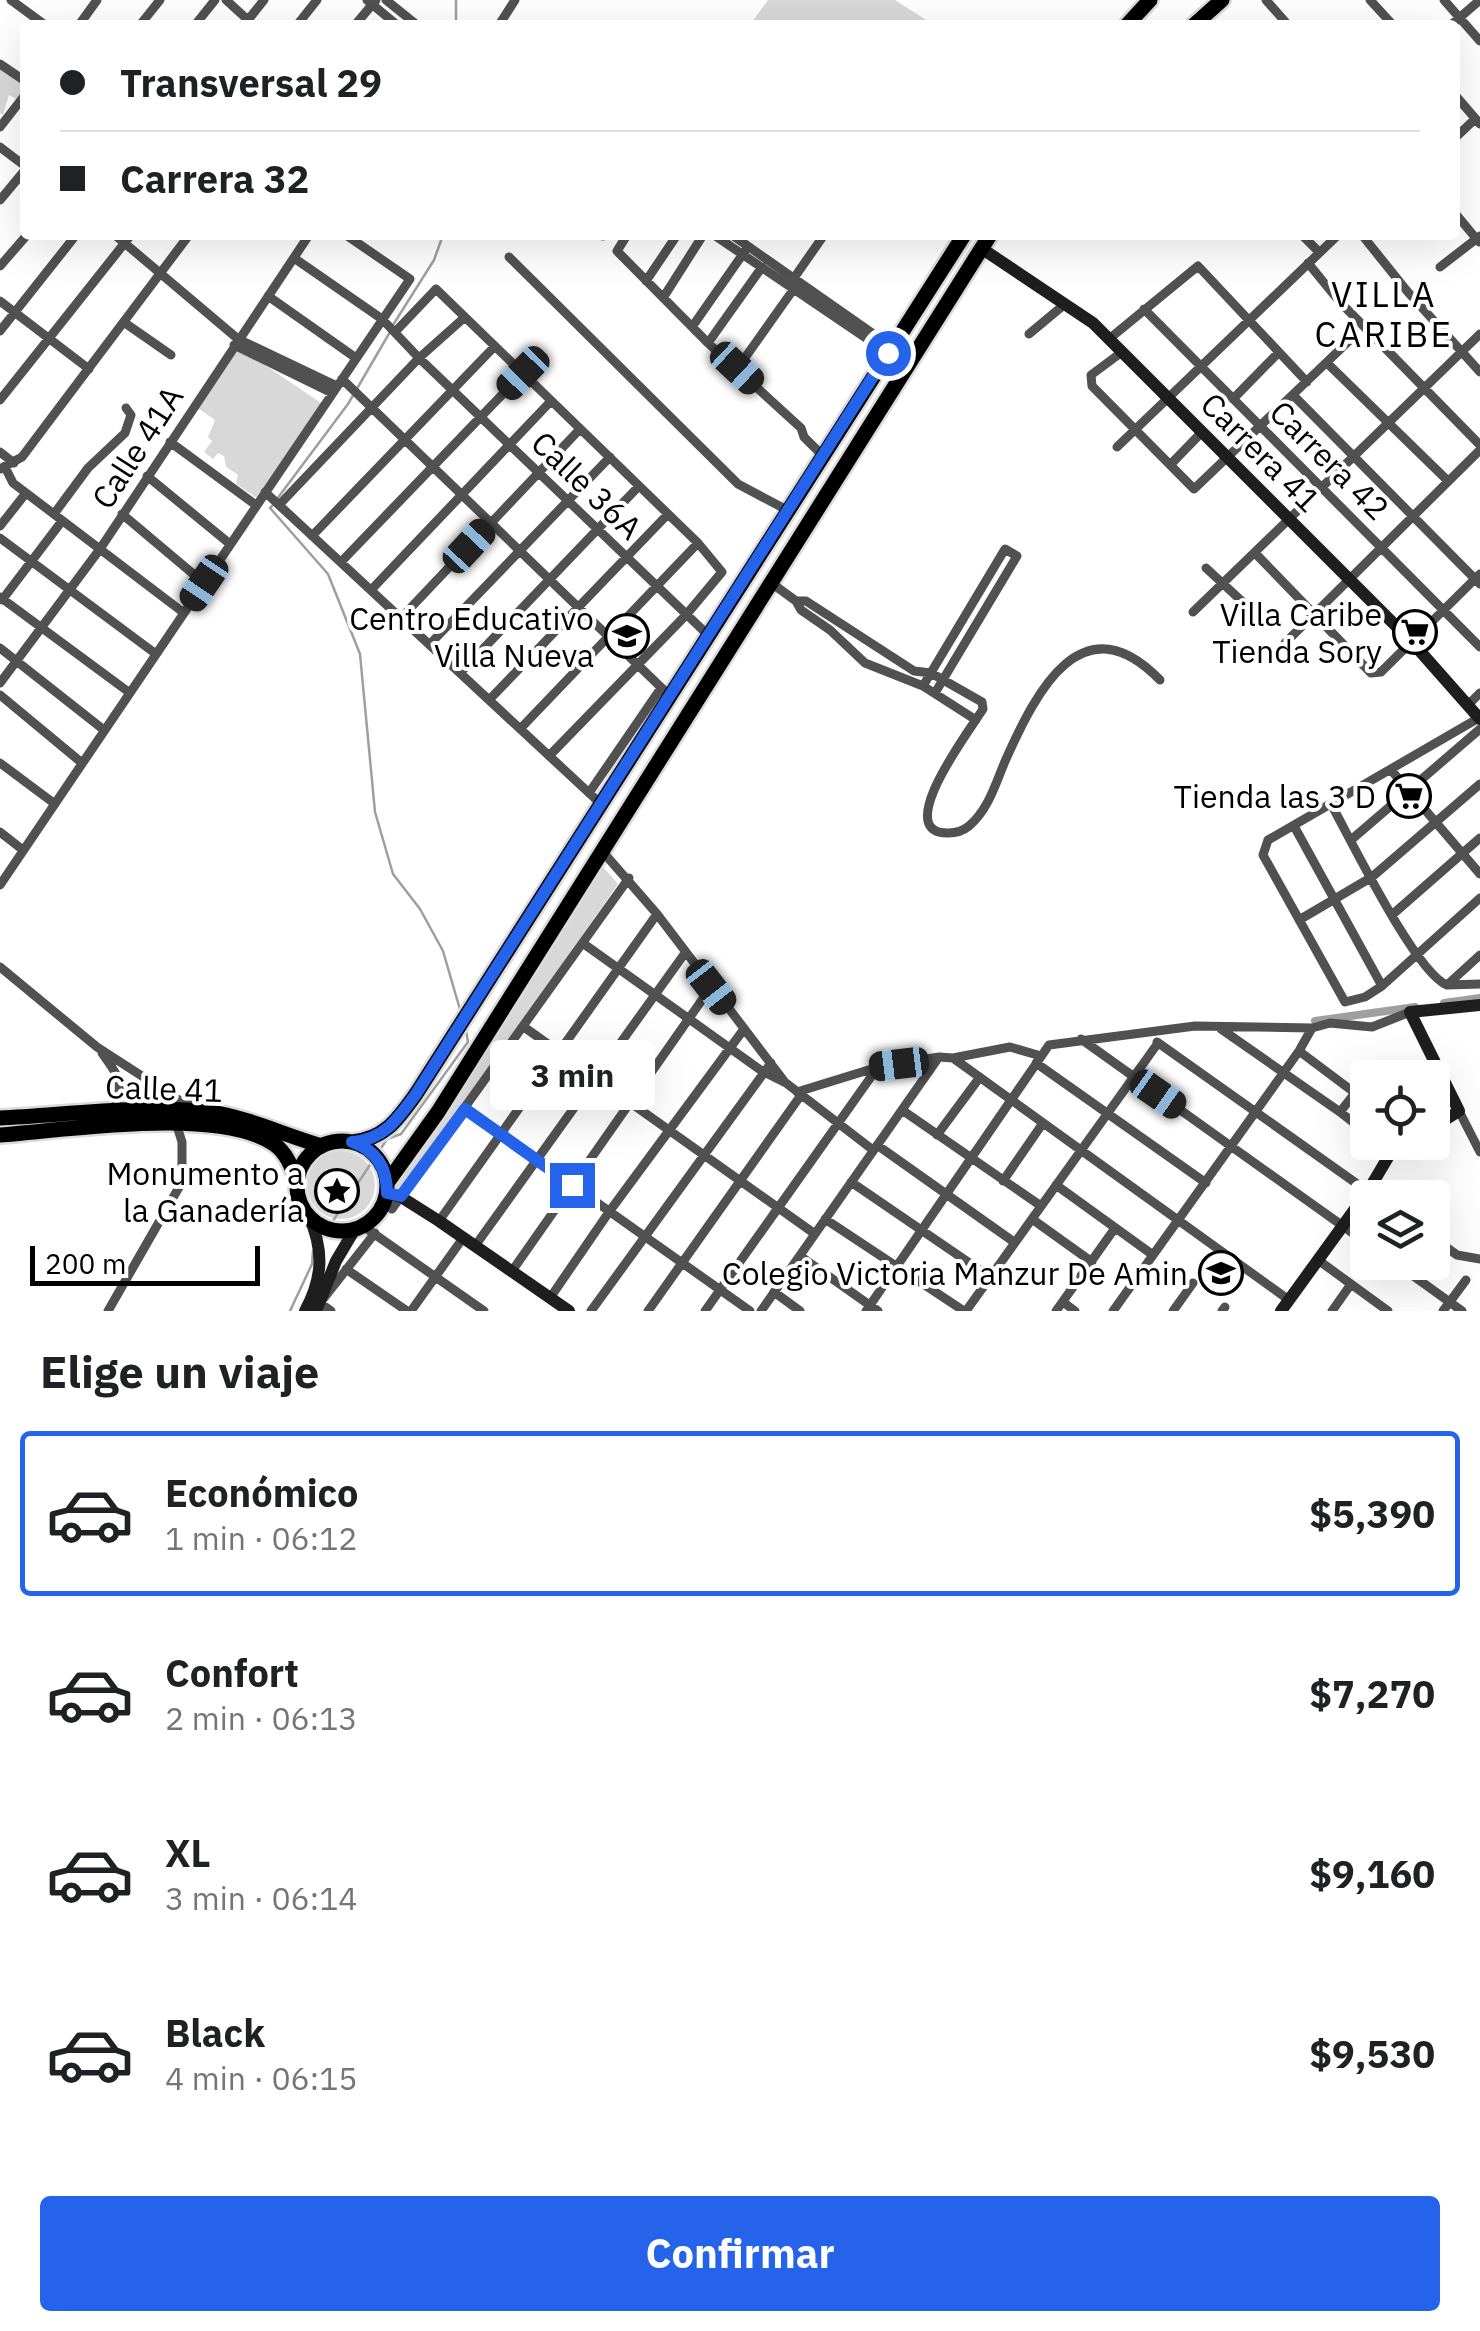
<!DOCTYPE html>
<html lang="es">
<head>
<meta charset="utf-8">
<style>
	:root { --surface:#fff; --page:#f6f6f6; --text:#202124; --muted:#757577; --line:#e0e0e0; --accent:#2563eb }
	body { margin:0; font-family:"IBM Plex Sans",sans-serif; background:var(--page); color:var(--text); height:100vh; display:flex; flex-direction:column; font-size:38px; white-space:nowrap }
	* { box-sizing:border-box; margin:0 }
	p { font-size:32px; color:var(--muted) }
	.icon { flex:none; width:55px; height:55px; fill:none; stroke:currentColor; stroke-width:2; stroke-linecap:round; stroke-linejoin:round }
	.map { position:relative; height:1311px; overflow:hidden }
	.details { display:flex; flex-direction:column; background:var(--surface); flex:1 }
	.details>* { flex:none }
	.top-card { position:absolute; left:20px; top:20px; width:1440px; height:220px; border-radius:10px; box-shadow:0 10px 40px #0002; display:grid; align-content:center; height:220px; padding:0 40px; background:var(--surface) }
	.buttons { position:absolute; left:1350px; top:1060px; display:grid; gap:20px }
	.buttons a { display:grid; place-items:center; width:100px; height:100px; border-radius:10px; background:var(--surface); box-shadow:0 10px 40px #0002; font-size:50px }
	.scale { position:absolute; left:30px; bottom:25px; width:230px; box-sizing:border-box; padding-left:10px; border:5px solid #000; border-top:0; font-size:28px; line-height:35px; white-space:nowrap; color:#000; -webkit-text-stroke:8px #fff; paint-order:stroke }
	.end { position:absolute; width:45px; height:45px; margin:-22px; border:12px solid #2563eb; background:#fff; box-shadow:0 0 0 5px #fff }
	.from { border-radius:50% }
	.bubble { position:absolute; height:70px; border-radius:10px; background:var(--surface); box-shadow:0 10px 40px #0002; font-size:32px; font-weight:700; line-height:70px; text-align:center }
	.car { position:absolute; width:30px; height:60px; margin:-30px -15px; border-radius:12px; box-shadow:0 0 8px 2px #0007; background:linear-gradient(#222 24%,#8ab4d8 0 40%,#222 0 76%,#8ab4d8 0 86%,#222 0) }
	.top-card b { display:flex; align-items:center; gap:35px; height:95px; font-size:38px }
	.top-card b+b { border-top:2px solid var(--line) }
	.top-card i { width:25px; height:25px; background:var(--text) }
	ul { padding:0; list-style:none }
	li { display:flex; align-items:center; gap:30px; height:165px; margin:0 20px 15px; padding:0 20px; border:5px solid transparent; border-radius:10px }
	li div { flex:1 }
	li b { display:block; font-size:38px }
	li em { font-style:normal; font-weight:700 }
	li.current { border-color:var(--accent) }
	li>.icon { width:90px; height:90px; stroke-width:1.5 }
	h2 { padding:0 40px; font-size:45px; line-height:120px }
	.button { display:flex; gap:20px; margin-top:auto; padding:20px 40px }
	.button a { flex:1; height:115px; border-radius:10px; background:var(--accent); color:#fff; font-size:40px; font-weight:700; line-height:115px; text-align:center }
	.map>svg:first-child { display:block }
	.green { fill:#d8d8d8 }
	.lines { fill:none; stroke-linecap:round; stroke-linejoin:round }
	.stream { stroke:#9f9f9f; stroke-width:2.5 }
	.canal { stroke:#9f9f9f; stroke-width:8 }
	.highway-casing { stroke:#dbdbdb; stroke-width:20 }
	.street { stroke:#515151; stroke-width:9 }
	.secondary { stroke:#1e1e1e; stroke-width:12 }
	.highway { stroke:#000; stroke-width:15 }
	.route { stroke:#2563eb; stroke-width:12 }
	.labels { text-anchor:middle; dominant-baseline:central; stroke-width:8; stroke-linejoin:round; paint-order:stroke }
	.street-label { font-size:32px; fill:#000; stroke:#fff }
	.poi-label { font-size:32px; fill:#000; stroke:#fff; text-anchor:end }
	.neighbourhood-label { font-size:35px; letter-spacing:2.5px; fill:#000; stroke:#fff }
</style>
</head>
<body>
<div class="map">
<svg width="1480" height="1311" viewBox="0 0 1480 1311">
	<rect width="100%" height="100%" fill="#fff"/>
	<path class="green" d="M768,0H895L934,25H750Z
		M0,67L25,84V90L16,99L9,95L3,115L0,113Z
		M235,345L321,403L257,498L236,484L238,475L226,467L224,456L218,453L213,459L204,452L212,441L208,437L215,420L195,406Z
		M603,867L618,884L403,1192L392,1187L452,1107Z
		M307 1185a34 34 0 1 1 68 0a34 34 0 1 1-68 0Z"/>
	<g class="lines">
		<path class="stream" d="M456,0V25
			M393,325L434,260L443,235
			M277,499L348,404L390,332
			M272,506L270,508L328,574L360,654L375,812L393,874L420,909L443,951L461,1013
			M323,1236L387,1139L401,1134L468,1042L466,1030
			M290,1311L312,1264L313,1251"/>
		<path class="canal" d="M1444,1003L1480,998
			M1315,1021L1415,1007"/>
		<g class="highway-casing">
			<path id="highway" d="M1127,25L1150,0
				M1194,25L1222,0
				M0,1118C65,1115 146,1104 210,1112C249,1118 284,1135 322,1146
				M0,1135C68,1130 218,1106 274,1144C287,1153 292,1168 297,1182
				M297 1186a45 45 0 1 1 90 0a45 45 0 1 1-90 0Z
				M352,1142C385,1139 398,1119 416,1094L964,235
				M387,1183L438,1112L990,235"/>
		</g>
		<path class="street" d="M11,0L45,25
			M226,0L248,20
			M367,0L397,25
			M386,0L417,25
			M1266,0L1288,25
			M1370,0L1393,25
			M1444,0L1480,41
			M79,25L97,0
			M140,25L160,0
			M195,25L215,0
			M244,25L264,0
			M297,25L317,0
			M355,25L376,0
			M499,25L515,0
			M1451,25L1480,0
			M0,64L25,81
			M1455,95L1480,124
			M0,127L25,95
			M1455,138L1475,119
			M0,147L25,166
			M0,200L25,170
			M1455,213L1479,242
			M115,235L238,339L337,386
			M627,235L617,251L708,343L801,428L804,437L822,455
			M714,235L888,353
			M732,235L892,347
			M1302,235L1319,252
			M1362,235L1407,291L1480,372
			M603,236V235
			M509,257L738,484L787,510
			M294,258L382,319L419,358L707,634
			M1308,263L1339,301L1480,445
			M0,266L27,235
			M1440,267L1480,236
			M794,278L824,235
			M646,281L677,235
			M268,296L356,358
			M663,298L703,235
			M0,301L89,369
			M1144,309L1480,647
			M125,323L171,355
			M692,327L745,251
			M0,331L76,235
			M396,331L436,289L698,543L722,572L686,615L549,756
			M1029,334L1065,304
			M1109,339L1198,266L1307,382
			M708,343L762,267
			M234,345L332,393
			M1122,352L1091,375L1092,386L1194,489L1352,338
			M1327,363L1448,481
			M737,369L793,290
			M342,379L669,695
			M1293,395L1480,584
			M1233,399L1279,352
			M0,400L131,235
			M170,442L256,505
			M1117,447L1338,235
			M0,452L14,463
			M1171,464L1202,432
			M5,467L13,483L184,613
			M0,469L22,457L189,235
			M147,476L230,544
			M265,492L601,804
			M280,504L419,358L465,317
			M54,514L88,468L125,433L131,415L126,408
			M122,514L204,583
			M0,526L26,493
			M312,536L495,346
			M0,538L156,654
			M1255,553L1371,673L1381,672L1480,574
			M341,562L523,373
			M1206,568L1246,605
			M770,582L796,601L801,610L830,630L865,663L923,686L976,720
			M371,590L551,401
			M0,597L130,693
			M2,600L62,521
			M796,601H806L914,671L931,673L982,702L983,709C972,727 890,834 948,833C956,833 963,831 969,826C989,809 996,782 1006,759C1036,692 1082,600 1160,680
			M1193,612L1480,334
			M401,618L580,429
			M1285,643L1480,450
			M430,644L610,457
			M0,648L104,730
			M460,673L639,486
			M0,683L100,549L309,235
			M923,686L1005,549L1017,556L935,693
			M0,695L82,763
			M489,700L668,514
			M1468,705L1480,693
			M1479,718L1268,840L1263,855L1345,1002L1365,997L1382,986L1480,898
			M520,729L698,543
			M0,763L55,804
			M1391,770L1480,874
			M589,793L661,688
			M1331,804C1351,840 1415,972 1447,985L1480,955
			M1294,826L1382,986
			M0,832L23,850
			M1351,840L1480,729
			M603,852L657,914L784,1081
			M0,885L410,279L346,235
			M1393,914L1480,838
			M1299,920L1372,877L1480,784
			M584,944L762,1071L786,1083L873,1150
			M0,967L97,1047L182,1102L192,1104
			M1447,985L1480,984
			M524,1027L815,1234
			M1221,1029L1340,1112L1368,1134
			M1081,1039L1368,1244
			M1157,1042L1377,1198
			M1299,1051L1355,1093L1340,1112
			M102,1053C117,1075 125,1080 115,1107L111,1108
			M953,1058L1289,1300
			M1036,1063L1206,1183
			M1414,1078L1438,1064
			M797,1092L878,1067L939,1057L953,1058L1010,1047L1041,1056
			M465,1109L750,1311
			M902,1110L1041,1206
			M1459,1111L1480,1152
			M937,1135L980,1077
			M1377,1142L1390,1154
			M877,1145L1014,1242
			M1003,1181L1043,1123
			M851,1182L990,1277
			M1056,1185L1153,1255
			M392,1209L629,878
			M825,1219L964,1311
			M1032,1219L1092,1262
			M439,1221L657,914
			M363,1226L484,1311
			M1432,1237L1457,1255L1480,1259
			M475,1246L685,953
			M800,1256L878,1311
			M1318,1260L1388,1311
			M1394,1262L1462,1311
			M346,1269L407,1311
			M512,1271L711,987
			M774,1292L800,1311
			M550,1298L609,1212L744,1029
			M1063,1302L1075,1311
			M108,1311L182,1182V1142L176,1123
			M331,1311L320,1303L375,1233
			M411,1311L463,1238
			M591,1311L771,1063
			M648,1311L801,1095
			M705,1311L878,1067
			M761,1311L939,1057
			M866,1311L1049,1045L1195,1026L1312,1028L1330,1023L1372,1027L1410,1012
			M966,1311L1158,1043
			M1056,1311L1115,1228
			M1113,1311L1299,1051L1312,1028
			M1173,1311L1193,1283
			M1222,1311L1225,1307
			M1332,1311L1351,1284
			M1443,1311L1466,1280"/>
		<path class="secondary" d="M981,248L1093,323L1411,641L1480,719
			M1432,1128L1459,1111L1410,1012L1480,1005
			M387,1193L401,1197L439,1221L569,1311
			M305,1311C323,1278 324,1251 309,1216
			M316,1311L336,1261L355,1229
			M1281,1311L1368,1191L1390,1154L1409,1142"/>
		<use href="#highway" class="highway"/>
	</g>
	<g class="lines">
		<path class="route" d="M572,1185L465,1109L401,1196L387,1193C387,1168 376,1150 352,1142C385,1139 398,1119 416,1094L888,353"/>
	</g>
	<defs>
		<g id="supermarket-ring" transform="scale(2.25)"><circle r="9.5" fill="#fff" stroke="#000" stroke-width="1.5"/><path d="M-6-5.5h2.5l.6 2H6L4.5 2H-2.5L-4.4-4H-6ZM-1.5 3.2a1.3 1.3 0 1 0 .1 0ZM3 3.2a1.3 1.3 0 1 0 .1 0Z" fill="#000"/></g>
		<g id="school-ring" transform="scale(2.25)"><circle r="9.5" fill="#fff" stroke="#000" stroke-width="1.5"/><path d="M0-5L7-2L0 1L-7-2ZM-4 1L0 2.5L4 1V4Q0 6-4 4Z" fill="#000"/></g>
		<g id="sight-ring" transform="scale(2.25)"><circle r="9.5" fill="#fff" stroke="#000" stroke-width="1.5"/><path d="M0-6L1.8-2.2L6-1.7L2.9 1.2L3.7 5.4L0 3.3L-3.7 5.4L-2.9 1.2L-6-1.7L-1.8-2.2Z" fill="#000"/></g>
	</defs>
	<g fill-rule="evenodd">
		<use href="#supermarket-ring" x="1415" y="632"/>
		<use href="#school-ring" x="627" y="636"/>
		<use href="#supermarket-ring" x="1409" y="796"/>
		<use href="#sight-ring" x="337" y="1191"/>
		<use href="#school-ring" x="1221" y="1273"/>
	</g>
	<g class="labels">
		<g class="street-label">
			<text transform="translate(137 447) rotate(-57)">Calle 41A</text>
			<text transform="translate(1261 452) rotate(45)">Carrera 41</text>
			<text transform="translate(1330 460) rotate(45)">Carrera 42</text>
			<text transform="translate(587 485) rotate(44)">Calle 36A</text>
			<text transform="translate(164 1088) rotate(2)">Calle 41</text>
		</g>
		<g class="poi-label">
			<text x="1382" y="614">Villa Caribe<tspan x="1382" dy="37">Tienda Sory</tspan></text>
			<text x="594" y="618">Centro Educativo<tspan x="594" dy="37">Villa Nueva</tspan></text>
			<text x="1376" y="796">Tienda las 3 D</text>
			<text x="304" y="1173">Monumento a<tspan x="304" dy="37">la Ganadería</tspan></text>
			<text x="1188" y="1273">Colegio Victoria Manzur De Amin</text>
		</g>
		<g class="neighbourhood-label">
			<text x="1384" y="294">VILLA<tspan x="1384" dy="40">CARIBE</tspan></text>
		</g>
	</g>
</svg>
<div class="buttons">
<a><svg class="icon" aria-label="locate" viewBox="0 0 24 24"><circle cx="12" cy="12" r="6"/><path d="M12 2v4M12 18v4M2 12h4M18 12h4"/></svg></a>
<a><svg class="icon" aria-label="layers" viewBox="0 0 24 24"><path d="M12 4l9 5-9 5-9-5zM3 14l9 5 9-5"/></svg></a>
</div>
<div class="scale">200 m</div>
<i class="end from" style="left:888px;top:353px"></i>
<i class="end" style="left:572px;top:1185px"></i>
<div class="bubble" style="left:490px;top:1040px;width:165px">3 min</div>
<i class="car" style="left:737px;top:368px;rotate:133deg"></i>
<i class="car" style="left:523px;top:373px;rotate:224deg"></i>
<i class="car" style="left:469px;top:546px;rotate:43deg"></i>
<i class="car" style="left:204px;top:583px;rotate:214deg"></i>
<i class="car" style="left:711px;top:987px;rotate:142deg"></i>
<i class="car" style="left:899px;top:1064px;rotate:263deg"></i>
<i class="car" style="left:1158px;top:1094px;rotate:125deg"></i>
<div class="top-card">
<b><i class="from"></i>Transversal 29</b>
<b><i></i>Carrera 32</b>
</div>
</div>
<section class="details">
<h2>Elige un viaje</h2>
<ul>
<li class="current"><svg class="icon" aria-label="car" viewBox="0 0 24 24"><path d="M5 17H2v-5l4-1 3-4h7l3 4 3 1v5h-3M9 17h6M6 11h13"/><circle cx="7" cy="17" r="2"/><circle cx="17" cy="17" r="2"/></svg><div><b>Económico</b><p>1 min · 06:12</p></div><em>$5,390</em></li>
<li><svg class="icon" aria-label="car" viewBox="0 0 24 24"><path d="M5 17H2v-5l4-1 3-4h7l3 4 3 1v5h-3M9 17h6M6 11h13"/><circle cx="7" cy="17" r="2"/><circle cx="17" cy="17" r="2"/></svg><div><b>Confort</b><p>2 min · 06:13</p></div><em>$7,270</em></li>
<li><svg class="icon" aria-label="car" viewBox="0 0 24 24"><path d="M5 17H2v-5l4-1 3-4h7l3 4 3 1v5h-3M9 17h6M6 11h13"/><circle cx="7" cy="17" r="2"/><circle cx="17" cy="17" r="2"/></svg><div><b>XL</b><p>3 min · 06:14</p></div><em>$9,160</em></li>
<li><svg class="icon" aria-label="car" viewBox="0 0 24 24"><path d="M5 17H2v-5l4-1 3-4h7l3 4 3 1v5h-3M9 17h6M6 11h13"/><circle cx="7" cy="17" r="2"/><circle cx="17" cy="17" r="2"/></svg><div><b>Black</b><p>4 min · 06:15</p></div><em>$9,530</em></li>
</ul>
<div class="button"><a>Confirmar</a></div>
</section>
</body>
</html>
